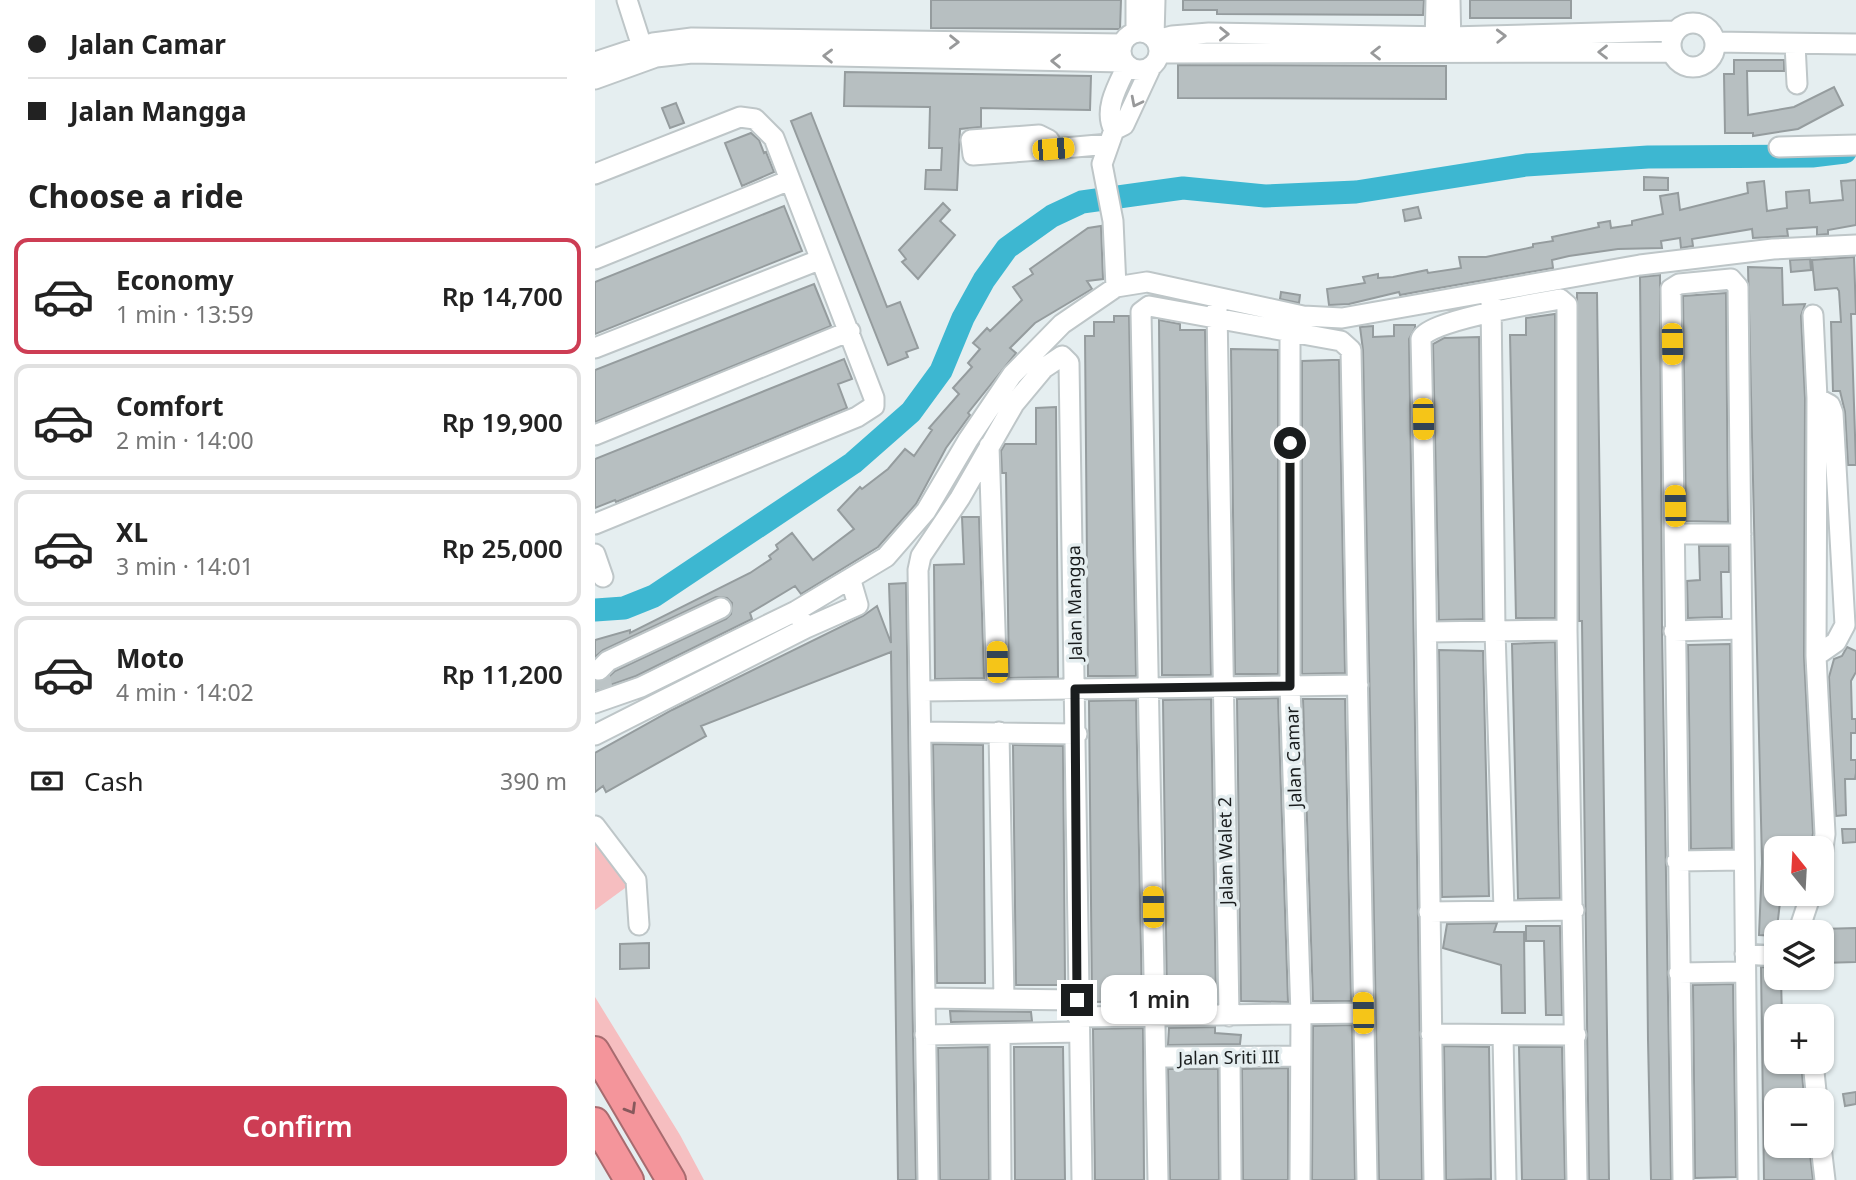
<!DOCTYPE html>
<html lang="en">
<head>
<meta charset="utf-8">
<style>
	:root { --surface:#fff; --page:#f2f2f2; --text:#222; --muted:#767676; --line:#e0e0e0; --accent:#cd3d54 }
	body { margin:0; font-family:"Noto Sans",sans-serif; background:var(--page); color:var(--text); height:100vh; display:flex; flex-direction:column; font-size:26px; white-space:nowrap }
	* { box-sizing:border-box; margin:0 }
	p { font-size:23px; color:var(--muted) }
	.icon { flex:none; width:38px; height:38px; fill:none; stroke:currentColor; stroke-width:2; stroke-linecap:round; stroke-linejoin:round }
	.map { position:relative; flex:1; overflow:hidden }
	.side { display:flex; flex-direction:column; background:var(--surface); width:595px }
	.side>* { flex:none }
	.guide { display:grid; align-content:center; height:154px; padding:0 28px; background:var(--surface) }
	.needle { width:46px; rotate:342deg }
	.tools { position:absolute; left:1169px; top:836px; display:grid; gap:14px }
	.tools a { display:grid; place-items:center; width:70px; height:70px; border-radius:14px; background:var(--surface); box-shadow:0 2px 5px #0004; font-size:35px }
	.end { position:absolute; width:32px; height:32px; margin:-16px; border:9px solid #1a1d1e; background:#fff; box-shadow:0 0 0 4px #fff }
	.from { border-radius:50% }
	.bubble { position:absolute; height:49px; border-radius:14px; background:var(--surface); box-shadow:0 2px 5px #0004; font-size:23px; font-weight:600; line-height:49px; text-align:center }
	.car { position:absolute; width:21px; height:42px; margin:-21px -10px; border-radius:9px; box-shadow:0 0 5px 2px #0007; background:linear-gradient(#f5c518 24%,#345 0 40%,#f5c518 0 76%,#345 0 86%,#f5c518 0) }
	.guide b { display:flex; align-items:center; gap:24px; height:66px; font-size:26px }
	.guide b+b { border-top:2px solid var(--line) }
	.guide i { width:18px; height:18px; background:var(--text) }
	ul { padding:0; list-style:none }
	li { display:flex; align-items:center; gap:21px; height:116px; margin:0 14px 10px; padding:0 14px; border:4px solid var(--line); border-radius:14px }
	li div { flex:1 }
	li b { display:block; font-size:26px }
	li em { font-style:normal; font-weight:600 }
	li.current { border-color:var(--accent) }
	li>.icon { width:63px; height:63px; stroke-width:1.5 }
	h2 { padding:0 28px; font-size:32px; line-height:84px }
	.pay { display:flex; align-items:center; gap:18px; height:77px; padding:0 28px; font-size:26px }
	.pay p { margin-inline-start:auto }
	.action { display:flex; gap:14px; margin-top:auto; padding:14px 28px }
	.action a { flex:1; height:80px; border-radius:14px; background:var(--accent); color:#fff; font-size:28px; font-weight:600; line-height:80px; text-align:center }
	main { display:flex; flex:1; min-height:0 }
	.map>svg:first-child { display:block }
	.green { fill:#f6bec0 }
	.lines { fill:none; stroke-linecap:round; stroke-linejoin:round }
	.river { stroke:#3db7d1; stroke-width:23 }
	.building { fill:#b7bfc1; stroke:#959c9e; stroke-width:2 }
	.minor-tunnel { stroke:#bcc4c6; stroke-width:19; stroke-dasharray:19 10; stroke-linecap:butt }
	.minor-casing { stroke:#bec6c8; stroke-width:23 }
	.highway-casing { stroke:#a86b6f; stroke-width:32 }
	.minor { stroke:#fff; stroke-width:19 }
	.highway { stroke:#f4959b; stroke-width:28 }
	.oneway { stroke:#98999a }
	.oneway2 { stroke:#87595c }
	.route { stroke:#1a1d1e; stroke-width:9 }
	.labels { text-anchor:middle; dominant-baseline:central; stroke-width:7; stroke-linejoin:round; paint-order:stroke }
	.street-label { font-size:18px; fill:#1a1d1e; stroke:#e5eef0 }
</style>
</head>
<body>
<main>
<section class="side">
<div class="guide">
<b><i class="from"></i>Jalan Camar</b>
<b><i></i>Jalan Mangga</b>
</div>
<h2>Choose a ride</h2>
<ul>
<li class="current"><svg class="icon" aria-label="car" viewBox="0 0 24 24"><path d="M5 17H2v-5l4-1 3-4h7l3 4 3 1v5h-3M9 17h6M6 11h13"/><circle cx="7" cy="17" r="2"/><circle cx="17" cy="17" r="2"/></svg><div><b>Economy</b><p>1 min · 13:59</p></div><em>Rp 14,700</em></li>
<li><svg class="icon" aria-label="car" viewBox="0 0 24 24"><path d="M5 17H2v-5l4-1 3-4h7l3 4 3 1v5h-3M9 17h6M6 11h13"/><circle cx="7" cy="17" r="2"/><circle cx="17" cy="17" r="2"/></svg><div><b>Comfort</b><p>2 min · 14:00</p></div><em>Rp 19,900</em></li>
<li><svg class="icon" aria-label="car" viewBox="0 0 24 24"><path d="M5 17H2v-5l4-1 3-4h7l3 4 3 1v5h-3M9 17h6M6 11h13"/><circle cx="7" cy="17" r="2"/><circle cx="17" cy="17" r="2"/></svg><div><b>XL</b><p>3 min · 14:01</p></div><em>Rp 25,000</em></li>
<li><svg class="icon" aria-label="car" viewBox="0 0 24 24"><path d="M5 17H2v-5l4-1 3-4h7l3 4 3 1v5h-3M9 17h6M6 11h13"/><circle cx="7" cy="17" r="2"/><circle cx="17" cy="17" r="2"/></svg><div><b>Moto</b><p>4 min · 14:02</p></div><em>Rp 11,200</em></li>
</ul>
<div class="pay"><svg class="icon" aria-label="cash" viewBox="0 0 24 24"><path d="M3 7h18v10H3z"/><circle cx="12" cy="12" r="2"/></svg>Cash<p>390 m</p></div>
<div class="action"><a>Confirm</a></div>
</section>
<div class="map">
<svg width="1261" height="1180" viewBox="0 0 1261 1180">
	<rect width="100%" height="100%" fill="#e5eef0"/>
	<path class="green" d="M0,834L41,880L0,910Z
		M0,997L85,1135L109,1180H77L0,1051Z"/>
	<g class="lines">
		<path class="river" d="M0,610L29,608L59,596L258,463L316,412L346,371L368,318L389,280L412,248L457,216L487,202L588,188L670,196L761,192L931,165L1053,157L1217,156L1250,152"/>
	</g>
	<path class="building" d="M336,0H526L525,29L336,28Z
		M588,0H829L828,15L622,14V10H588Z
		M875,0H976V18H875Z
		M1139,60H1189V71H1152L1153,115L1199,107L1239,87L1248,105L1203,129L1158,136V133H1130L1129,74H1139Z
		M583,65L851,66V99L583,98Z
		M250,72L496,76L495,110L386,108V127L365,129L362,190L330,189L331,170H346L347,148H334L335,107L249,106Z
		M81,103L89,123L75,128L67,108Z
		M216,113L292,307L305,302L323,348L311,352L313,357L293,365L196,121Z
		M156,133L164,140L169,153L171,152L179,172L147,186L130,143Z
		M1049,177L1073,178V190H1049Z
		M1261,180V225L1233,230V234L1222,235V227L1192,229L1193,236L1158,238L1157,229L1097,239L1098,246L1086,248L1085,238L1066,241L1067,248L1023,249L974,256L957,260L958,268L821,292L805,295L804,292L754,304L734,305L732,289L770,283L768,277L783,274V278L798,277L832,270L833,273L866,268L864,257H891L938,247V244L958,241L957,237L1004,227L1003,223L1015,221L1016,228L1037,225V221L1068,214L1065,196L1083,193L1085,210L1153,193L1152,183L1169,181L1172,211L1192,208L1191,192L1214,190L1215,203L1248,200L1246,181Z
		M348,203L355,210L345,221L360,235L323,279L307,262L311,259L304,250Z
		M189,206L207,251L0,334V282Z
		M823,207L826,218L810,221L808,210Z
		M506,226L508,279L492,281L497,289L440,323L415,348L421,353L373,413L375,415L351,448L321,504L283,547L206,594L200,586L155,613L157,619L41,676L1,690L0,681L8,682L20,671L131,619L136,614L137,603L132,598L121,597L8,650L0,657V640L35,630V633L155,573L176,559L174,556L183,549L181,545L197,533L218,560L259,529L243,510L265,487L267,489L293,469L310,449L319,456L337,430L334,428L364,394L358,388L377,367L373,363L385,349L378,343L392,328L395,331L427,300L418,287L438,274L435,269L493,228Z
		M1259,257L1261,314H1256L1261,465H1253L1250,412L1245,391H1238L1236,322H1246L1244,291L1242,288L1220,290L1217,260Z
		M1215,259L1216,270L1196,272L1195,260Z
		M1153,267L1187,268L1188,305L1210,304L1206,316L1210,398L1209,656L1218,833L1217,840L1185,841V849H1181V894H1186L1181,936L1164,935L1167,863Z
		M1065,275L1067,631L1076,1180H1056L1053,1040L1045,277Z
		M219,284L236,326L0,422V370Z
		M686,292L705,295L704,303L685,299Z
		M982,293H1002L1014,1180H994L987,621H984Z
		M1131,293L1133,522L1091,521L1088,296Z
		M960,314V618H921L915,335H931V318Z
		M519,316H534L541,676H493L490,336H499V322H519Z
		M564,320L585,324V330H610L616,675H567Z
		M799,325H820V328L814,339L827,1180H784L768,350L765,327L778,326V337L799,336Z
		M884,337L888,619L844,620L838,344L849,338Z
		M636,349L683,350V674H640Z
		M249,359L257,379L243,384L252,408L21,502L20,500L0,508V459Z
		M737,360H744L750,673L707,674V361Z
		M461,407L463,677L414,678L411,473H407L406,451L410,444H441V408Z
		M367,517H384L389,678L340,679L339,565L369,564Z
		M1104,546H1134V572H1126L1127,617L1093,618L1092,581L1105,580Z
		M311,583L318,1036L321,1180H303L296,652L106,726L111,736L11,792L8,786L0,792V753L77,710L268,616L282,606L296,643L294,584Z
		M960,642L965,898L923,899L917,644Z
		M1135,644L1137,848L1096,849L1093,645Z
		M1252,647L1261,651V672L1256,681L1257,719H1261V733H1256V760H1261V773L1260,779H1250L1251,815L1241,816L1234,677L1239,659L1247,656Z
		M844,650L888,651L894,896L847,897Z
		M683,698L693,1002L646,1001L642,699Z
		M616,699L621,1002L572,1003L568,700Z
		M708,699H750L756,1001H718Z
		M541,700L547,1001L497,1002L494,701Z
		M338,744L388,745L390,983H342Z
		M418,745L468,746L470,985H421Z
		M1247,829H1261V842L1248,843Z
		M902,923L899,932H929L930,1013H907L906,965L848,948L852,924Z
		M931,926H965L967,1015H951L949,941H931Z
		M1261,928V962L1227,963V929Z
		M54,943V968L25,969V944Z
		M1166,967L1181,968V978H1186L1187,1017H1181V1062H1206L1209,1097L1181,1101V1146H1214L1218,1180H1169Z
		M1138,984L1141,1177L1100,1178L1098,985Z
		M355,1011L436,1012L437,1021L356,1022Z
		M757,1025L760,1180H717L718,1026Z
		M620,1027V1033L646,1035L645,1044L573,1045L574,1028Z
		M548,1028L549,1180H500L498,1029Z
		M849,1046L894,1047L896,1179L851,1180Z
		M393,1047L394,1180H345L343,1048Z
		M419,1047H468L470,1180H420Z
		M924,1047H967L970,1180H927Z
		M693,1068V1180H648L647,1069Z
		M573,1069H623L624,1180H575Z
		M1261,1092V1104L1250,1106L1248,1094Z"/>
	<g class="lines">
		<path class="minor-tunnel" d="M4,670L9,693"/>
		<g class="minor-casing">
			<path id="minor" d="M32,0L50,56
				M855,0L856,48
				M1076 45a22 22 0 1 1 44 0a22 22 0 1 1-44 0Z
				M526 51a19 19 0 1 1 38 0a19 19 0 1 1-38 0Z
				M541,32V0
				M559,37L560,0
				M562,40L577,36L614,33L855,37L1081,31
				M1120,42L1261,44
				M1200,44L1202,84
				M840,48L841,0
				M565,53L1077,52
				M0,62L58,43L97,38L527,44
				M0,79L61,57L97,53L529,62
				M519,130L529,125L556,67
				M1184,147L1261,145
				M458,149L378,155L376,140L444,135L454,140L458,149L514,144
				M0,174L145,117L160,119L179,138L279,398V406L262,417L0,524
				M0,259L195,180
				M521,287L518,221L507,164L519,130C508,110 523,85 532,66
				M896,300L900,631L909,910
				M622,309L634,1016
				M1218,315L1222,398L1221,656L1230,834L1227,856
				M695,334V686L706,1015L705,1180
				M0,348L224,260
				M0,435L255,331
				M394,446L402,689
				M1080,534H1146
				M0,554L8,577
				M211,628L263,605L256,581
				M1079,631L1145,629
				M834,632L972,630
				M1221,656L1241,642L1250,625L1238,413L1235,405L1222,398
				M4,670L13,661L126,608
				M327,691L763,685
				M0,703L46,687L201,611L291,557L331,511L373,440L417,375L467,324L521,287L552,282L708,316L747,318L1045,265L1178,249L1261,245
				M327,732L482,734
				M404,732L409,999
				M0,735L211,628L201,611
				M0,826L41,880L44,925
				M1082,861L1148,860
				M834,912L979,910
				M1203,933L1216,894
				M1150,954L1181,956
				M1084,973L1149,972
				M330,998L482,1000
				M483,1017L768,1013
				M405,1034L406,1180
				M836,1034L981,1035
				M330,1035L484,1032
				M908,1035L911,1180
				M562,1057L705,1056
				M635,1058L636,1180
				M1218,1062L1222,1101
				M1226,1146L1230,1180
				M333,1180L323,570L326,556L365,498L419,404L449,368L467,356L474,363L487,1180
				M563,1180L546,312L554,306L746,341L756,350L772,1180
				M839,1180C834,900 833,619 826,339C831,321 942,303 965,299L972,305V630L982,1180
				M1088,1180L1076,289L1084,284L1136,279L1143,287L1153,1180"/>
		</g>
		<g class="highway-casing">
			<path id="highway" d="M0,1051L76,1180
				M0,1122L34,1180"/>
		</g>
		<use href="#minor" class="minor"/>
		<use href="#highway" class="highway"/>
	</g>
	<defs><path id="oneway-chevron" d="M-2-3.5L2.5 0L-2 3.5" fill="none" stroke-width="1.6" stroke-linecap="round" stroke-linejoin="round" transform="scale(1.75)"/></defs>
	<g class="oneway">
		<use href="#oneway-chevron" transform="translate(629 34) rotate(1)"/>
		<use href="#oneway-chevron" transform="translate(906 36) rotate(-2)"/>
		<use href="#oneway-chevron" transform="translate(359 42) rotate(1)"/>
		<use href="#oneway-chevron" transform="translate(1008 52) rotate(180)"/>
		<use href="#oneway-chevron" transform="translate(781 53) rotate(-180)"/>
		<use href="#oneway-chevron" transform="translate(233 56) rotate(-179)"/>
		<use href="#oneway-chevron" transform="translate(461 61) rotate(-179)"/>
		<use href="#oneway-chevron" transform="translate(541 102) rotate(117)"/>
	</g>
	<use class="oneway2" href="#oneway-chevron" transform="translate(36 1109) rotate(59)"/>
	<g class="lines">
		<path class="route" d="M482,1000L480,689L695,686V443"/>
	</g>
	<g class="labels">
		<g class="street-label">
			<text transform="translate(479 603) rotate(-91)">Jalan Mangga</text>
			<text transform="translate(698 757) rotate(-92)">Jalan Camar</text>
			<text transform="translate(630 851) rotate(-91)">Jalan Walet 2</text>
			<text transform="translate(634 1057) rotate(-1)">Jalan Sriti III</text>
		</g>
	</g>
</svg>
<div class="tools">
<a><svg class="needle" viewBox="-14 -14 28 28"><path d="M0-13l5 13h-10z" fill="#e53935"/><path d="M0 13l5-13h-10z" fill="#767676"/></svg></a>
<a><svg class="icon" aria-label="layers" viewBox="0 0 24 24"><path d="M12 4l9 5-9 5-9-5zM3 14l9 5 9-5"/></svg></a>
<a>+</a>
<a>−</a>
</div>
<i class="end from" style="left:695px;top:443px"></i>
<i class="end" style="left:482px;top:1000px"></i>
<div class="bubble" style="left:506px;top:975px;width:116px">1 min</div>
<i class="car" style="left:458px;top:149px;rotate:85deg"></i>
<i class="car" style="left:1077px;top:344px;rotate:179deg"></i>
<i class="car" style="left:828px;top:419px;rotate:179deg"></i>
<i class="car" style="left:1080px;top:506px;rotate:359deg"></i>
<i class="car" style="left:402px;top:662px;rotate:359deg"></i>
<i class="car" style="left:558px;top:907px;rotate:359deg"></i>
<i class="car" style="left:768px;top:1013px;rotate:359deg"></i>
</div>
</main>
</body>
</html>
